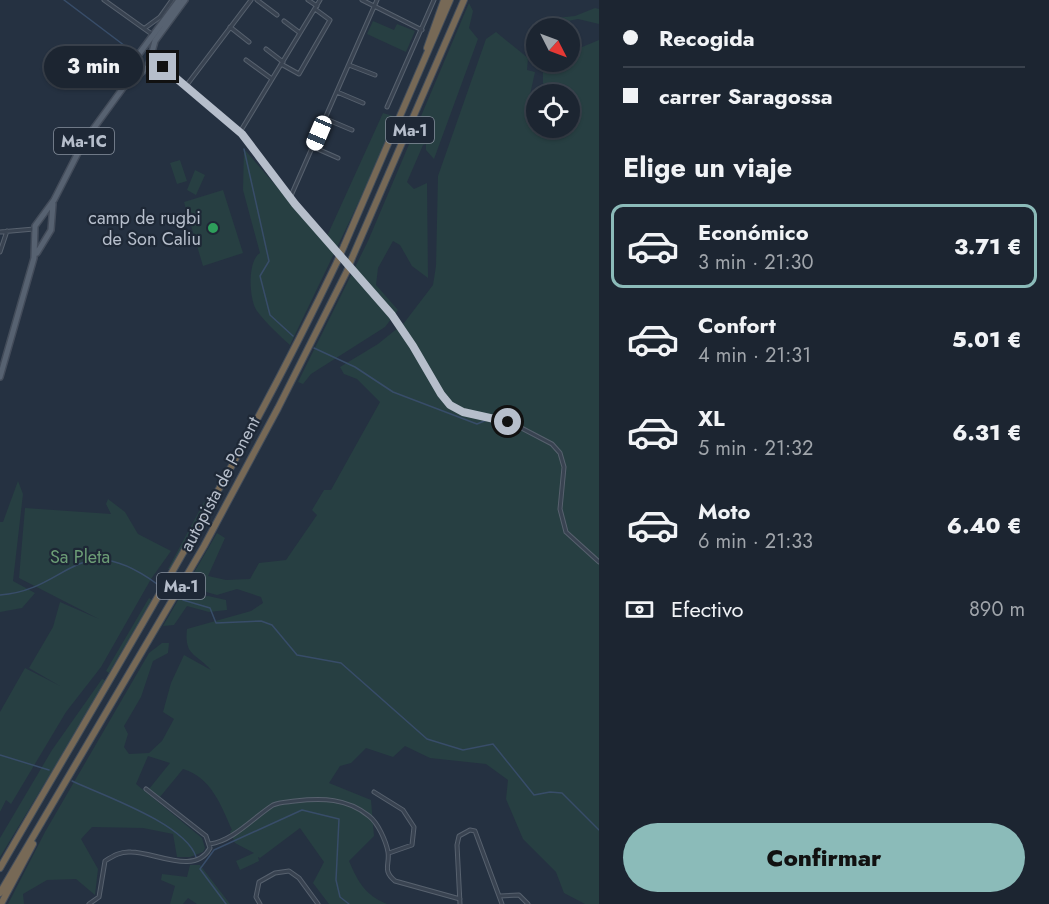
<!DOCTYPE html>
<html lang="es">
<head>
<meta charset="utf-8">
<style>
	:root { --surface:#1c2531; --page:#29313d; --text:#f1f3f6; --muted:#a0a5ab; --line:#3a424d; --accent:#8bbbb9 }
	body { margin:0; font-family:Jost,sans-serif; background:var(--page); color:var(--text); height:100vh; display:flex; flex-direction:column; font-size:22px; white-space:nowrap }
	* { box-sizing:border-box; margin:0 }
	p { font-size:20px; color:var(--muted) }
	.icon { flex:none; width:33px; height:33px; fill:none; stroke:currentColor; stroke-width:2; stroke-linecap:round; stroke-linejoin:round }
	.map { position:relative; flex:1; overflow:hidden }
	.side { display:flex; flex-direction:column; background:var(--surface); width:450px }
	.side>* { flex:none }
	.banner { display:grid; align-content:center; height:132px; padding:0 24px; background:var(--surface) }
	.needle { width:39px; rotate:132deg }
	.buttons { position:absolute; left:526px; top:18px; display:grid; gap:12px }
	.buttons a { display:grid; place-items:center; width:54px; height:54px; border-radius:50%; background:var(--surface); box-shadow:0 2px 4px #0004,0 0 0 2px var(--line); font-size:30px }
	.end { position:absolute; width:27px; height:27px; margin:-14px; border:8px solid #b6becb; background:#111; box-shadow:0 0 0 3px #111 }
	.from { border-radius:50% }
	.bubble { position:absolute; height:42px; border-radius:21px; background:var(--surface); box-shadow:0 2px 4px #0004,0 0 0 2px var(--line); font-size:20px; font-weight:800; line-height:42px; text-align:center }
	.car { position:absolute; width:18px; height:36px; margin:-18px -9px; border-radius:8px; box-shadow:0 0 4px 2px #0007; background:linear-gradient(#fff 24%,#345 0 40%,#fff 0 76%,#345 0 86%,#fff 0) }
	.banner b { display:flex; align-items:center; gap:21px; height:57px; font-size:22px }
	.banner b+b { border-top:2px solid var(--line) }
	.banner i { width:15px; height:15px; background:var(--text) }
	ul { padding:0; list-style:none }
	li { display:flex; align-items:center; gap:18px; height:84px; margin:0 12px 9px; padding:0 12px; border:3px solid transparent; border-radius:12px }
	li div { flex:1 }
	li b { display:block; font-size:22px }
	li em { font-style:normal; font-weight:800 }
	li.selected { border-color:var(--accent) }
	li>.icon { width:54px; height:54px; stroke-width:1.5 }
	h2 { padding:0 24px; font-size:27px; line-height:72px }
	.pay { display:flex; align-items:center; gap:15px; height:66px; padding:0 24px; font-size:22px }
	.pay p { margin-inline-start:auto }
	.cta { display:flex; gap:12px; margin-top:auto; padding:12px 24px }
	.cta a { flex:1; height:69px; border-radius:36px; background:var(--accent); color:#111; font-size:24px; font-weight:800; line-height:69px; text-align:center }
	main { display:flex; flex:1; min-height:0 }
	.map>svg:first-child { display:block }
	.green { fill:#273f42 }
	.water { fill:#384d69 }
	.lines { fill:none; stroke-linecap:round; stroke-linejoin:round }
	.stream { stroke:#384d69; stroke-width:1.5 }
	.street-casing { stroke:#57616e; stroke-width:5 }
	.primary-casing { stroke:#434c5a; stroke-width:8 }
	.highway-casing { stroke:#444e5b; stroke-width:8 }
	.street { stroke:#394351; stroke-width:3 }
	.primary { stroke:#576271; stroke-width:5 }
	.highway { stroke:#776956; stroke-width:6 }
	.highway-bridge-casing { stroke:#444e5b; stroke-width:8; stroke-linecap:butt }
	.highway-bridge { stroke:#776956; stroke-width:6 }
	.route { stroke:#b6becb; stroke-width:8 }
	.leisure-dot { fill:#2e9e5b; stroke:#1e2836; stroke-width:2 }
	.labels { text-anchor:middle; dominant-baseline:central; stroke-width:4.5; stroke-linejoin:round; paint-order:stroke }
	.shield { fill:#1e2836; stroke:#88919e; stroke-width:1.5 }
	.shield-label { font-size:16px; font-weight:bold; fill:#b6becb }
	.poi-label { font-size:18px; fill:#b6becb; stroke:#1e2836; text-anchor:end }
	.street-label { font-size:18px; fill:#b6becb; stroke:#1e2836 }
	.park-label { font-size:18px; fill:#6c9d76; stroke:#1e2836 }
</style>
</head>
<body>
<main>
<div class="map">
<svg width="599" height="904" viewBox="0 0 599 904">
	<rect width="100%" height="100%" fill="#253141"/>
	<path class="green" d="M469,3L473,11L469,28L478,39L434,159L426,150V144L423,145L407,182L414,189L427,183L428,278L412,266L400,245L393,241L378,268L376,285L398,310L385,327L311,374L303,384L298,382L368,241Z
		M595,8L599,9V24L578,19L553,24L555,18L575,16Z
		M373,21L394,30L397,24L415,31L406,52L367,34Z
		M496,32L528,58L527,70L535,72L527,108L531,114L537,112V128H570V94H551L543,83V70L555,62H570V52L599,40V904H585L564,893L556,872L523,839L506,799L508,780L486,764L430,758L405,746L393,757L366,748L351,763L340,766L329,783L371,800L374,836L349,861C358,882 365,895 387,904H329L313,883L324,862L300,828L260,858L258,857L259,861L240,870L236,861L254,853L235,843L230,831L232,830C221,805 211,777 183,769L160,797L149,789L170,763L148,756L136,784L202,838L205,848L203,852L190,857H177L173,834L143,828L92,827L81,839L98,869L95,895L76,879L47,880L23,894L24,904H8L45,832L149,653L162,643H169L168,653L153,661L141,697L124,726L128,734L124,747L129,754L149,753L162,741L174,719L163,712L171,683L184,655L211,670C196,653 184,656 187,629L251,611L263,603L261,597L237,589L217,595L199,590L195,598L208,596L226,600L227,610L209,612L187,606L174,625L163,626L217,533L225,538L208,576L226,580L250,579L259,563L286,560L317,515L312,510L324,490H331L380,402L357,379L344,374L340,367L378,344L404,323L433,285L436,266L438,176L486,39Z
		M383,113L396,117L368,183L290,345C279,335 266,323 257,311C249,300 247,261 260,253L243,190L244,149L322,239L328,234Z
		M180,160L187,181L177,184L170,163Z
		M195,170L205,175L196,195L187,190Z
		M223,190L243,253L203,266L184,202Z
		M18,481L23,494L13,581L35,593L22,608L0,612V522H3Z
		M108,499L125,512L138,534L171,551L151,579L101,667L66,712L11,804L6,800L0,812V712L25,668L60,686L29,668L53,627L60,602L99,619L19,578L25,508L111,514L106,504Z
		M204,502L208,504L171,570L168,569Z
		M149,598L152,600L109,673L106,671Z
		M102,679L107,681L0,857V838L52,750Z
		M190,865H200L230,904H197L188,898L183,904H170L175,886L161,880L162,874L187,877Z"/>
	<path class="water" d="M60,50L66,57L61,78L57,80L53,77L47,59Z"/>
	<g class="lines">
		<path class="stream" d="M64,0L133,52
			M244,149L269,261L260,276L270,315L293,336
			M314,348L355,367L393,392L477,424L489,419
			M493,417L509,410
			M0,595C70,590 77,526 157,584
			M183,600L210,608L216,623L261,621L272,625L297,655L341,663L427,739L463,750L493,744L534,795L550,792L562,793L599,830
			M0,755L49,770
			M72,781C102,795 186,824 196,857
			M226,904L200,869L214,850L302,810L339,819L336,880L340,897L349,904"/>
		<g class="street-casing">
			<path id="street" d="M104,0L153,35
				M257,0L277,15
				M308,0L317,6
				M362,0L422,30
				M284,21L300,33
				M230,27L249,42
				M145,28L160,17L172,0
				M266,49L283,62
				M152,57L242,134L295,204L392,315L413,346L441,394L450,405L463,412L508,421L552,444L560,453L564,467L560,509L566,532L599,562
				M246,60L272,79
				M281,64L299,74L330,20L315,9
				M349,65L375,75
				M149,67H163
				M186,86L251,0
				M337,92L363,103
				M387,107L434,0
				M326,119L352,130
				M240,132L320,0
				M313,147L338,158
				M290,198L377,0
				M0,232L34,229
				M0,252L7,231
				M374,792L403,810L414,827L412,845L389,853
				M210,844C233,841 254,817 273,805C279,802 288,802 295,801C322,798 347,798 369,816C378,823 386,841 388,852C390,865 382,870 395,881L460,899
				M500,896L519,895L528,904
				M89,904L99,897L105,861C113,856 121,851 131,852C155,852 195,876 210,848L206,836L146,789
				M260,904L256,897L259,882L275,873L289,871L299,878L318,904
				M460,904L457,845L459,836L470,830L475,831L502,904"/>
		</g>
		<g class="primary-casing">
			<path id="primary" d="M124,87L148,67L155,41L185,0
				M37,253L51,230L53,204
				M0,377L34,258L35,226L54,200L83,143L123,88L133,62L179,0"/>
		</g>
		<g class="highway-casing">
			<path id="highway" d="M427,48L444,0
				M344,246L450,0
				M352,258L464,0
				M0,868C116,667 237,471 337,262
				M0,893L204,546L278,408L347,271
				M1,904L33,844"/>
		</g>
		<use href="#street" class="street"/>
		<use href="#primary" class="primary"/>
		<use href="#highway" class="highway"/>
		<g class="highway-bridge-casing">
			<path id="highway-bridge" d="M337,262L344,246
				M347,271L352,258"/>
		</g>
		<use href="#highway-bridge" class="highway-bridge"/>
	</g>
	<g class="lines">
		<path class="route" d="M163,67L242,134L295,204L392,315L413,346L441,394L450,405L463,412L508,422"/>
	</g>
	<circle class="leisure-dot" cx="213" cy="228" r="6"/>
	<g class="labels">
		<g class="shield">
			<rect x="386" y="117" width="48" height="26" rx="4.5"/>
			<rect x="54" y="128" width="60" height="26" rx="4.5"/>
			<rect x="157" y="573" width="48" height="26" rx="4.5"/>
		</g>
		<g class="shield-label">
			<text x="410" y="130">Ma-1</text>
			<text x="84" y="141">Ma-1C</text>
			<text x="181" y="586">Ma-1</text>
		</g>
		<g class="poi-label">
			<text x="201" y="218">camp de rugbi<tspan x="201" dy="21">de Son Caliu</tspan></text>
		</g>
		<g class="street-label">
			<text transform="translate(220 484) rotate(-62)">autopista de Ponent</text>
		</g>
		<g class="park-label">
			<text x="80" y="557">Sa Pleta</text>
		</g>
	</g>
</svg>
<div class="buttons">
<a><svg class="needle" viewBox="-14 -14 28 28"><path d="M0-13l5 13h-10z" fill="#e53935"/><path d="M0 13l5-13h-10z" fill="#a0a5ab"/></svg></a>
<a><svg class="icon" aria-label="locate" viewBox="0 0 24 24"><circle cx="12" cy="12" r="6"/><path d="M12 2v4M12 18v4M2 12h4M18 12h4"/></svg></a>
</div>
<i class="end from" style="left:508px;top:422px"></i>
<i class="end" style="left:163px;top:67px"></i>
<div class="bubble" style="left:44px;top:46px;width:99px">3 min</div>
<i class="car" style="left:319px;top:133px;rotate:203deg"></i>
</div>
<section class="side">
<div class="banner">
<b><i class="from"></i>Recogida</b>
<b><i></i>carrer Saragossa</b>
</div>
<h2>Elige un viaje</h2>
<ul>
<li class="selected"><svg class="icon" aria-label="car" viewBox="0 0 24 24"><path d="M5 17H2v-5l4-1 3-4h7l3 4 3 1v5h-3M9 17h6M6 11h13"/><circle cx="7" cy="17" r="2"/><circle cx="17" cy="17" r="2"/></svg><div><b>Económico</b><p>3 min · 21:30</p></div><em>3.71 €</em></li>
<li><svg class="icon" aria-label="car" viewBox="0 0 24 24"><path d="M5 17H2v-5l4-1 3-4h7l3 4 3 1v5h-3M9 17h6M6 11h13"/><circle cx="7" cy="17" r="2"/><circle cx="17" cy="17" r="2"/></svg><div><b>Confort</b><p>4 min · 21:31</p></div><em>5.01 €</em></li>
<li><svg class="icon" aria-label="car" viewBox="0 0 24 24"><path d="M5 17H2v-5l4-1 3-4h7l3 4 3 1v5h-3M9 17h6M6 11h13"/><circle cx="7" cy="17" r="2"/><circle cx="17" cy="17" r="2"/></svg><div><b>XL</b><p>5 min · 21:32</p></div><em>6.31 €</em></li>
<li><svg class="icon" aria-label="car" viewBox="0 0 24 24"><path d="M5 17H2v-5l4-1 3-4h7l3 4 3 1v5h-3M9 17h6M6 11h13"/><circle cx="7" cy="17" r="2"/><circle cx="17" cy="17" r="2"/></svg><div><b>Moto</b><p>6 min · 21:33</p></div><em>6.40 €</em></li>
</ul>
<div class="pay"><svg class="icon" aria-label="cash" viewBox="0 0 24 24"><path d="M3 7h18v10H3z"/><circle cx="12" cy="12" r="2"/></svg>Efectivo<p>890 m</p></div>
<div class="cta"><a>Confirmar</a></div>
</section>
</main>
</body>
</html>
